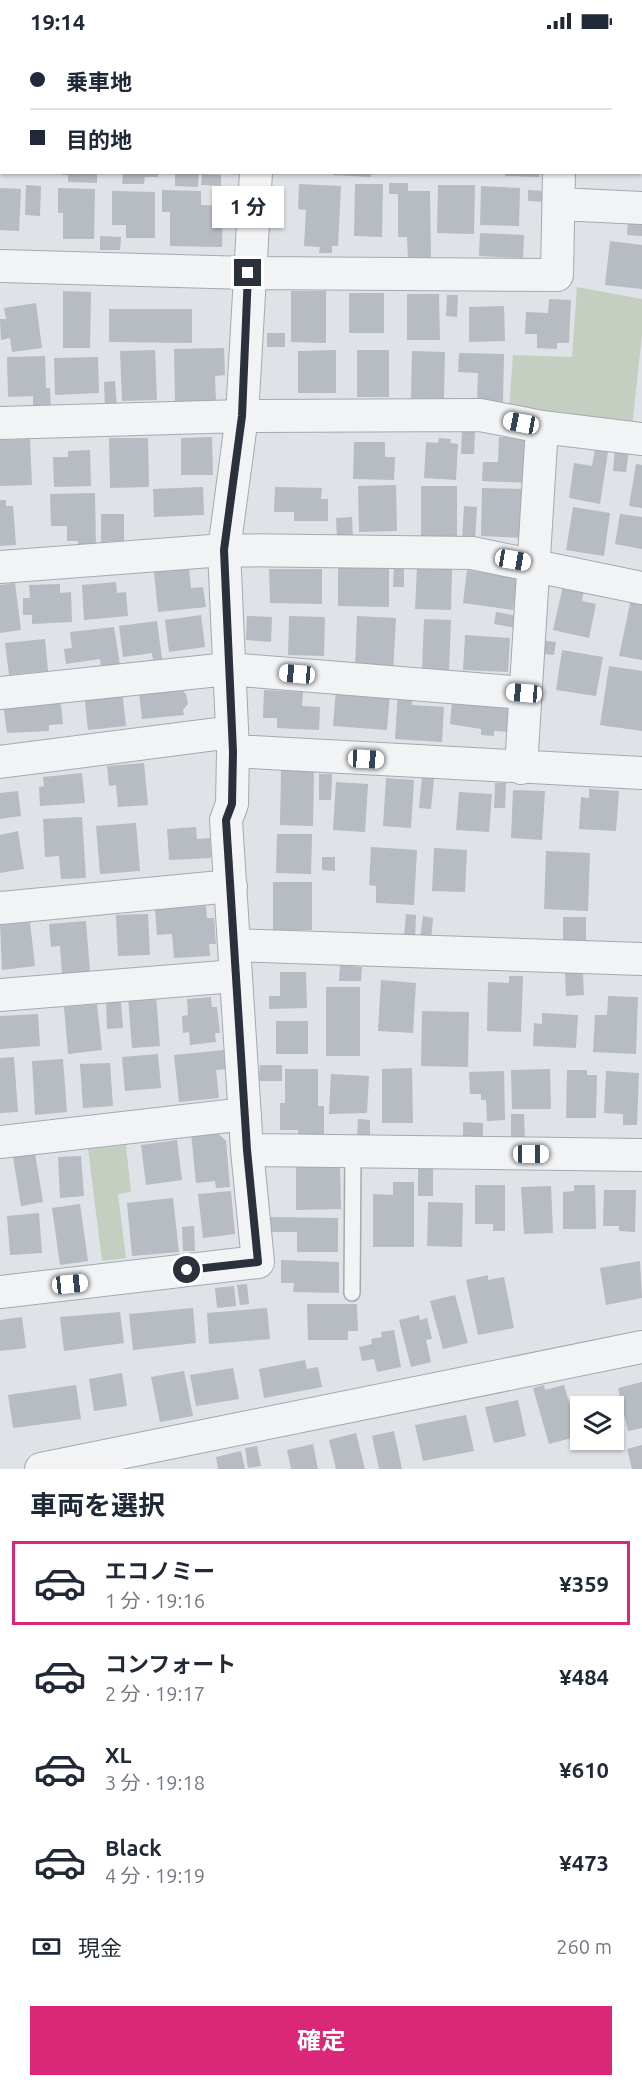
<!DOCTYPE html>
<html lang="ja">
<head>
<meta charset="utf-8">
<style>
	:root { --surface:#fff; --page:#f6f6f7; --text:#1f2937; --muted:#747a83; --line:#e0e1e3; --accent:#db2777 }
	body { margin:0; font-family:Ubuntu,"Noto Sans JP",sans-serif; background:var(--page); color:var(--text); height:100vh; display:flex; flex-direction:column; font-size:22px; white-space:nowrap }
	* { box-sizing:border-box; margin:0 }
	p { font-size:20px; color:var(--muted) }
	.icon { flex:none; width:33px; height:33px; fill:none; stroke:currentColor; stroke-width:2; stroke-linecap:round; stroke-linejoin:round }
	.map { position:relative; height:1427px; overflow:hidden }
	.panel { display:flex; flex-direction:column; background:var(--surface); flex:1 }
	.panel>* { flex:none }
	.hud { position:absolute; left:0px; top:0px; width:642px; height:132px; box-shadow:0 2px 4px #0004; display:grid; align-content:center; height:132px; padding:0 30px; background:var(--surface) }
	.controls { position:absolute; left:570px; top:1354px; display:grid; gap:12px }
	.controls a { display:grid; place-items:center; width:54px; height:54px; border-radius:0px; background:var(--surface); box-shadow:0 2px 4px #0004; font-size:30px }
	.end { position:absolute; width:27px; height:27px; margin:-14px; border:8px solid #2a303c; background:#fff; box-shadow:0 0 0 3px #fff }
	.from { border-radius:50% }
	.bubble { position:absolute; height:42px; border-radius:0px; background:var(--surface); box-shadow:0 2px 4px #0004; font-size:20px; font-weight:700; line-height:42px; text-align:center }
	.car { position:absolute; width:18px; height:36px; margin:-18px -9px; border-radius:8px; box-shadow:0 0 4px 2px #0007; background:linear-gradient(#fff 24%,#345 0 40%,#fff 0 76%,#345 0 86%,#fff 0) }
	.hud b { display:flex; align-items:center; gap:21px; height:57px; font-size:22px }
	.hud b+b { border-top:2px solid var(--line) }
	.hud i { width:15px; height:15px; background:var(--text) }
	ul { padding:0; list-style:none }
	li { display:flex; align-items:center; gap:18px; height:84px; margin:0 12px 9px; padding:0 18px; border:3px solid transparent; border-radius:0px }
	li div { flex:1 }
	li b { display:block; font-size:22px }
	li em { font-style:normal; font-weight:700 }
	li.selected { border-color:var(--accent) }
	li>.icon { width:54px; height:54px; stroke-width:1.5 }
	h2 { padding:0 30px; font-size:27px; line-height:72px }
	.pay { display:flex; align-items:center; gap:15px; height:66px; padding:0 30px; font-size:22px }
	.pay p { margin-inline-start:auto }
	.cta { display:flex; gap:12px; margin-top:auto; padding:12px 30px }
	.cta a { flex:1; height:69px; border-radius:0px; background:var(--accent); color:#fff; font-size:24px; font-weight:700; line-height:69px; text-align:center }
	.status { display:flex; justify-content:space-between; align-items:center; height:42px; padding:0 30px; background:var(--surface); direction:ltr }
	.status svg { height:16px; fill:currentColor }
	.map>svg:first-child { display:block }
	.green { fill:#c5cfc1 }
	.building { fill:#b7bbc2 }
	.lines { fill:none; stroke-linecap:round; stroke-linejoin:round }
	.lane-casing { stroke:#a5a9b0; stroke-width:18 }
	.street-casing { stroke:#a5a9b0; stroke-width:34 }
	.lane { stroke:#f1f3f5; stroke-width:15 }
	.street { stroke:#f1f3f5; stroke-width:32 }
	.route { stroke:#2a303c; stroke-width:8 }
</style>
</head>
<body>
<div class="status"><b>19:14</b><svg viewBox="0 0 49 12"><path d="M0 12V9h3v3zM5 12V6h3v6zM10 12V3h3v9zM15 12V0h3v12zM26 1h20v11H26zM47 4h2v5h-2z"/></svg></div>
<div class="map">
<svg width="642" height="1427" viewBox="0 0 642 1427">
	<rect width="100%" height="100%" fill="#dfe2e6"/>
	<path class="green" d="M577,245L642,257V293L632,386L562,370L509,367L513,313L572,315Z
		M126,1103L131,1150L118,1152L126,1216L102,1219L88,1107Z"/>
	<path class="building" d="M62,130H97V141L68,140V133H62Z
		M123,130H158V135H145L144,142H122Z
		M175,130H199L198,145L175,144Z
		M333,130H371V135L333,133Z
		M506,130H539V135L505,134Z
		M202,132L221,133V144L201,143Z
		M389,141H408V149H430L431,217H408L407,195H398V152H389Z
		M299,142L341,144L338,204H332V211H319L320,205L304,204L306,168L298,167Z
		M355,142H383L382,195L354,194Z
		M26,143L41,144L40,174L25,173Z
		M438,143H475L474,192L437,191Z
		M481,144L520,146L519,184L480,183Z
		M0,146L21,147L19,189L0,188Z
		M58,146L95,147L94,197H63V171H58Z
		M162,148L201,149V163L223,164L222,205L170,204V170H162Z
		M528,148L545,149V160L528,159Z
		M112,149L155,150V196H126V183H112Z
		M628,178L642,179V194L627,193Z
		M480,191L524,193L523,216L479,214Z
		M100,194L121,195L120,208H100Z
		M610,199L642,203V247L605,243Z
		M63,249L91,250L90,306H63Z
		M291,249H326V301L291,300Z
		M349,251H384V291H349Z
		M407,252H439L440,298H407Z
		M447,253H458L457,275L446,274Z
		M549,257L571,258L569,301H557V307L537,306V292H525L526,270L548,271Z
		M36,261L42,306L12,310L10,296L1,298L0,277H6L4,266Z
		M504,264L505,299L469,300V265Z
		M109,267H192V301L109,300Z
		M267,291H285V305H267Z
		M224,306L225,333L215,334L216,359L175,360L174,307Z
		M155,308L157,358L122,359L120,309Z
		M336,308V351H298V309Z
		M357,308H389V355H357Z
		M412,309L445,310L444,357L411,356Z
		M459,311L504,312L503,360L477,359L478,331L458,330Z
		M45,314L46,346H50L51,369L33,370V354L8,355L7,315Z
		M98,315L99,351L55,353L54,316Z
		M115,339L117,366H105L104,340Z
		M462,388L475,389L474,412H461Z
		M212,395L213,433H181V396Z
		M499,395L530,396L529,441L482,439L483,420H498Z
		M109,396H148L149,445L110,446Z
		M439,396L451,397L450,401L458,402L456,438L424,436L426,400L438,401Z
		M30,397L32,443L0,444V398Z
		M354,400H385V415H395L394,438L353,437Z
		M615,406L629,408L626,430L613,429Z
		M595,407L608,410L600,462L569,456L574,421L592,424Z
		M90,408L91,444L54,445L53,415H68V409Z
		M636,422L642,423V466L629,464Z
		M396,443L397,489L359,490L358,444Z
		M421,444H457V494H421Z
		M203,445L204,473L154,475L153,447Z
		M275,445L322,446L321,457H328V479H294V470H274Z
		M482,446L526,447L524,496L481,494Z
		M95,451L96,506H78V499H67V484H51L50,452Z
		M0,458H6V464H13L16,503L0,504Z
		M464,464L477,465L475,499L462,498Z
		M573,465L610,471L604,514L566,508Z
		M101,472H124V499L101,500Z
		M620,472L642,475V507L615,502Z
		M352,475L353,497H337L336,476Z
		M394,524H404V545H393Z
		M338,525L389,526V565L338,564Z
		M417,525L452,526L451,568L415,567Z
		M189,527L191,546L203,545L206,565L158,570L154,530Z
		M269,527H322V562L270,561Z
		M467,528L518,536L513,568L463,561Z
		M116,540L117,551L126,550L128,574L84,578L82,543Z
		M15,541L21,588L0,591V543Z
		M60,542V551L71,550L72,580L32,582V573H23V556H30L29,543Z
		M563,544L584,548L582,559L596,562L589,596L553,588Z
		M631,557L642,560V618L619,614Z
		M496,570L518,574L516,586L494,582Z
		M201,573L205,605L169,610L165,578Z
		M247,574L272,575L271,600L246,598Z
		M289,574L325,575L324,614L288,613Z
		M357,574L396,576L393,630L355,627Z
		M424,577L451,578L449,629L422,628Z
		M157,579L162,617L153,618L152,611L123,615L119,584Z
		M114,585L120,623L101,626L100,617L66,622L64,607L72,606L70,590Z
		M465,593L510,596L508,630L463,628Z
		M45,597L48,629L9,633L5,601Z
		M540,598L556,600L554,613L538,611Z
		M562,608L603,615L596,654L556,648Z
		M609,624L642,629V689L600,683Z
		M138,643L181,647L186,652L188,662L183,668L184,673L142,677Z
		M122,647L126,684L88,688L84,651Z
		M336,647L390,651L387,688L333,684Z
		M264,648L303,650L302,664L320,665L319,688L277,686V676H263Z
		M398,649L413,651L412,663L444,665L442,700L395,697Z
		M60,655L63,682L49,683V689L7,691L3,662Z
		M452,659L514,663L512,690L494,689V694L481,693V687L450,682Z
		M144,721L148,763L118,765L116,743L109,744L107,724Z
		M281,728L314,729L313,784L280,783Z
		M82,731L85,761L40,764L39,745L44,744L43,735Z
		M319,732H332L331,758H319Z
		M422,735L434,736L431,767L419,766Z
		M386,736L414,738L411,786L383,784Z
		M336,740L368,742L365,790L333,788Z
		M495,741H506L505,766H494Z
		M589,747L619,749L616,789L579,787L581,755L589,756Z
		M513,748L545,749L542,798L511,796Z
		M18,749L21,774L0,777V751Z
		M459,750L492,752L489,790L456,788Z
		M82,775L86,836L61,837L59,814L45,815L43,777Z
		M136,781L140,829L100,832L96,784Z
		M196,785L197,797L210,796L211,816L169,818L167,787Z
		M18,789L24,827L0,831V793Z
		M277,792H312L311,832L276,831Z
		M371,805L417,808L414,863L376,861V844L369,843Z
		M434,806L467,808L465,850L432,849Z
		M546,809L590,811L588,869L544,867Z
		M322,815H335V829L322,828Z
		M273,840H312V888H273Z
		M206,864L207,876H214L216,902H209L210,914L174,916L172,892L157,893L155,867Z
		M148,872L150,913L118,914L116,873Z
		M406,872L416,873L415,896H404Z
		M423,874L433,876L431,898L420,897Z
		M563,875H586V902L563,903Z
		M86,879L90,930L62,932L60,904L51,905L49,882Z
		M30,880L35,924L2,928L0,883Z
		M340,923L362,925L361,939H339Z
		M280,930H306L307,966L269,967V954H280Z
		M565,931H583L584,953L566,954Z
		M509,934H523L521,990L487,989L488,940L509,941Z
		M381,938L416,941L413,991L378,989Z
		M326,945H360V1014H326Z
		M156,953L160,1004L132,1006L128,955Z
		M608,954L638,955L636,1012L593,1010L595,973H607Z
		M211,955L212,965H217L220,991H215L216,1000L190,1003L189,990L183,991L182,974L188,973L187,957Z
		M121,960L123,986L107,987L106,961Z
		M97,962L102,1008L68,1012L64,965Z
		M422,969L469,970L468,1025L421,1024Z
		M542,971L578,973L576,1006L533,1004L534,981L542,982Z
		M38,972L40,1004L0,1007V974Z
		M276,979H308V1012H276Z
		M224,1008L226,1027L216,1028L219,1056L179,1060L174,1013Z
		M158,1012L161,1046L125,1049L122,1015Z
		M14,1015L18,1070L0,1071V1016Z
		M63,1017L67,1070L35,1073L32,1019Z
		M110,1021L113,1064L83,1066L80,1022Z
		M260,1023H282V1039H259Z
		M412,1026L413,1081H382V1027Z
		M285,1027H318V1064H324V1094H298V1088H280V1061H285Z
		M550,1027L551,1067H512L511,1028Z
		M567,1028H587V1033H597L596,1076H566Z
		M504,1029L505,1078L487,1079L486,1058H481V1052H470L469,1030Z
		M606,1029L639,1031L637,1083H623V1072L604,1071Z
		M331,1032L369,1034L367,1071L329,1072Z
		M511,1072H524L525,1097H511Z
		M358,1077L370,1078V1098L357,1097Z
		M463,1080L483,1081V1097L463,1096Z
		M216,1089L226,1099L230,1145L216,1146L215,1139L196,1141L191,1091Z
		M177,1098L182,1138L146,1143L141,1103Z
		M35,1111L43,1160L21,1164L13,1115Z
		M81,1114L84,1154L60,1156L58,1115Z
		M296,1125H340L341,1167L296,1168Z
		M418,1126H433V1154H418Z
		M393,1140H414V1205H373V1152L393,1153Z
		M475,1143H505V1189H493V1182H475Z
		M574,1143H595L596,1187H563V1150L574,1149Z
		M551,1144L553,1191L524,1192L521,1145Z
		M604,1148H636L635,1190L619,1189V1184H603Z
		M231,1149L235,1192L203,1196L198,1152Z
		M173,1156L179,1210L132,1214L127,1161Z
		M428,1160L463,1161L462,1205L427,1204Z
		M80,1162L88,1219L60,1223L52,1166Z
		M39,1171L42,1211L10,1213L7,1174Z
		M270,1175L338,1176V1210H297V1190H270Z
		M194,1184L195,1209H183L182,1185Z
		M281,1218L339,1220V1251L293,1250L294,1241H281Z
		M640,1219L642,1256L606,1263L600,1226Z
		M488,1233V1238L504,1235L514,1286L478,1293L466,1238Z
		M247,1242L249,1262L240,1263L237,1243Z
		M234,1244L236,1264L217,1266L215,1246Z
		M455,1253L468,1301L443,1307L430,1259Z
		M307,1262H357L358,1289H348V1298H308Z
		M193,1266L196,1301L133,1308L129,1272Z
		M267,1266L270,1297L209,1302L207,1271Z
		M120,1270L124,1301L64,1309L60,1275Z
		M419,1273L420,1278L427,1276L432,1297L426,1298L431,1320L411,1325L399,1278Z
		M22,1275L26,1306L0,1309V1278Z
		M394,1288L401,1325L377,1330L374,1317L362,1319L359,1305L372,1302L371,1297L382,1295L381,1290Z
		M305,1318L307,1327L318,1325L322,1345L264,1356L259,1327Z
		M233,1326L239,1357L196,1364L190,1333Z
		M184,1329L193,1374L160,1380L151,1335Z
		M122,1331L127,1364L94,1369L89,1337Z
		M642,1340V1386L628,1389L618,1346Z
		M76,1343L81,1377L13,1386L8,1353Z
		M544,1343L545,1348L564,1343L579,1394L549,1402L533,1346Z
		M518,1358L526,1394L494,1401L485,1365Z
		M466,1373L474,1409L423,1419L415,1383Z
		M394,1389L402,1427H379L372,1394Z
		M356,1391L365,1427H336L329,1398Z
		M313,1402L318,1427H291L287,1408Z
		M642,1403V1427H632L627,1407Z
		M257,1404L261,1424L248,1426L245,1406Z
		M241,1409L245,1427H218L216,1415Z"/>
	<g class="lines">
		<g class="lane-casing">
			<path id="lane" d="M352,1251L353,1110"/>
		</g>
		<g class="street-casing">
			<path id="street" d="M71,2V0
				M244,2V0
				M409,2V0
				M569,2V0
				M0,57H2
				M559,162L642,166
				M0,224L248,231L557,233L559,130
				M0,381L242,374L480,373L542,385L642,397
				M0,525L224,508L472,511L642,546
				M0,651L228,627L524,651
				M233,709L642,731
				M0,720L232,690
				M521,726L542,385
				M0,866L231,844
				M234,903L642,917
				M0,953L235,934
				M0,1100L245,1072
				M247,1108L642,1113
				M0,1250L258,1220L247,1108L226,778L232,762L233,709L224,508L242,374L256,130
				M41,1427L642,1305"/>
		</g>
		<use href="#lane" class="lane"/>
		<use href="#street" class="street"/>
	</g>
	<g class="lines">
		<path class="route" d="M187,1228L258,1220L247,1108L226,778L232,762L233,710L224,508L242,374L248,231"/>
	</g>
</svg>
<div class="controls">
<a><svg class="icon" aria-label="layers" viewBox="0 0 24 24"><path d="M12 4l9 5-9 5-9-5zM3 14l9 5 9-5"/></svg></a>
</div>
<i class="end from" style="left:187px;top:1228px"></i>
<i class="end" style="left:248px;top:231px"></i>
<div class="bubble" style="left:212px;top:144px;width:72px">1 分</div>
<i class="car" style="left:521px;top:381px;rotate:281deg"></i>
<i class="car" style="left:513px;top:518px;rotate:100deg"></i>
<i class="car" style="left:297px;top:632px;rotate:275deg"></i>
<i class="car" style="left:524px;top:651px;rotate:275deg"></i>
<i class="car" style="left:366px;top:717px;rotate:93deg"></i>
<i class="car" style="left:531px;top:1112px;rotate:90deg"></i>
<i class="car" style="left:70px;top:1242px;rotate:84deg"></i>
<div class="hud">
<b><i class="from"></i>乗車地</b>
<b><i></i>目的地</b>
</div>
</div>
<section class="panel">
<h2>車両を選択</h2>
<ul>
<li class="selected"><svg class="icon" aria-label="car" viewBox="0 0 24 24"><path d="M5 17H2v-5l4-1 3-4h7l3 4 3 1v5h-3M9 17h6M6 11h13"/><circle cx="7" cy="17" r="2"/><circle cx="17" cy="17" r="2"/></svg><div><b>エコノミー</b><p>1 分 · 19:16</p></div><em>¥359</em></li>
<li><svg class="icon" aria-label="car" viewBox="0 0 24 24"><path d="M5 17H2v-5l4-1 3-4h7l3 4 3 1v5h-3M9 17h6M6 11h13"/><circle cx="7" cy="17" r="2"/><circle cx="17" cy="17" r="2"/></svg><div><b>コンフォート</b><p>2 分 · 19:17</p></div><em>¥484</em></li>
<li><svg class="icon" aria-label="car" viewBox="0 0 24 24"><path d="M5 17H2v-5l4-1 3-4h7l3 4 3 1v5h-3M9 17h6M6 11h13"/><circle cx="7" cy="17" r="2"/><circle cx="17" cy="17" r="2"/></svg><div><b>XL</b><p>3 分 · 19:18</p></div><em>¥610</em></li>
<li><svg class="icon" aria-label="car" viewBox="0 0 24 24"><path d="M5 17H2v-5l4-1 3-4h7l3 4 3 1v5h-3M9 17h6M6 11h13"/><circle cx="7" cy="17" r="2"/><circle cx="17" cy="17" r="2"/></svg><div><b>Black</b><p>4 分 · 19:19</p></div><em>¥473</em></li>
</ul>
<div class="pay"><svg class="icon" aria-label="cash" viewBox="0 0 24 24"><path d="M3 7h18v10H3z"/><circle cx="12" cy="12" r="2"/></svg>現金<p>260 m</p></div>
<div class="cta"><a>確定</a></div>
</section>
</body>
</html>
